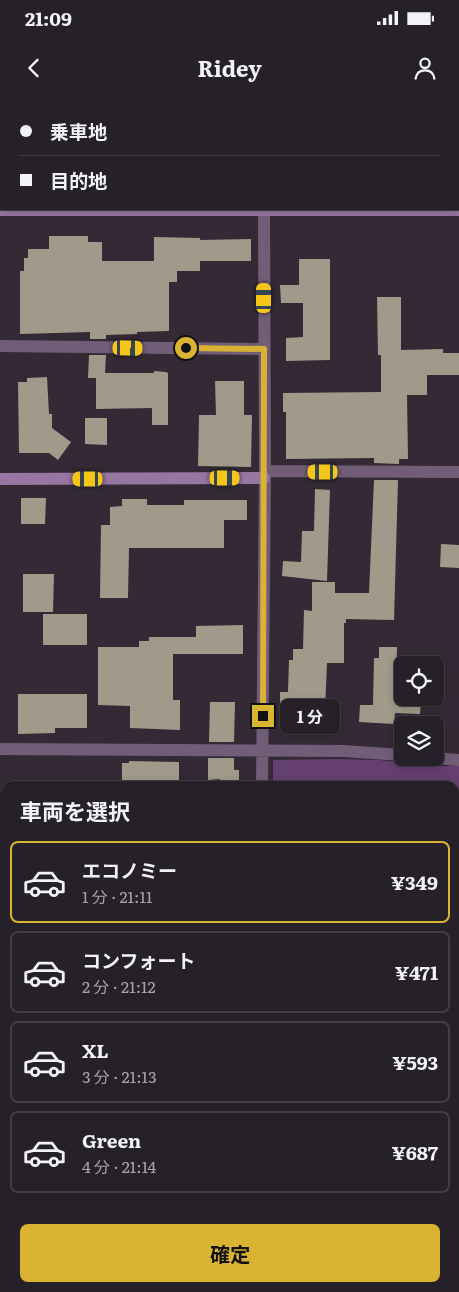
<!DOCTYPE html>
<html lang="ja">
<head>
<meta charset="utf-8">
<style>
	:root { --surface:#262028; --page:#322d34; --text:#f1f3f6; --muted:#a4a3a8; --line:#423e45; --accent:#dab333 }
	body { margin:0; font-family:Literata,"Noto Sans JP",serif; background:var(--page); color:var(--text); height:100vh; display:flex; flex-direction:column; font-size:19px; white-space:nowrap }
	* { box-sizing:border-box; margin:0 }
	p { font-size:16px; color:var(--muted) }
	.icon { flex:none; width:28px; height:28px; fill:none; stroke:currentColor; stroke-width:2; stroke-linecap:round; stroke-linejoin:round }
	.map { position:relative; flex:1; overflow:hidden }
	.sheet { position:absolute; left:0px; top:681px; width:460px; height:511px; display:flex; flex-direction:column; background:var(--surface); border-radius:15px 15px 0 0; box-shadow:0 2px 8px #0003,0 0 0 1px var(--line) }
	.sheet>* { flex:none }
	.hud { position:absolute; left:0px; top:0px; width:460px; height:110px; box-shadow:0 2px 8px #0003,0 0 0 1px var(--line); display:grid; align-content:center; height:110px; padding:0 20px; background:var(--surface) }
	.controls { position:absolute; left:394px; top:556px; display:grid; gap:10px }
	.controls a { display:grid; place-items:center; width:50px; height:50px; border-radius:8px; background:var(--surface); box-shadow:0 2px 8px #0003,0 0 0 1px var(--line); font-size:25px }
	.end { position:absolute; width:22px; height:22px; margin:-11px; border:6px solid #dab333; background:#111; box-shadow:0 0 0 2px #111 }
	.from { border-radius:50% }
	.bubble { position:absolute; height:35px; border-radius:8px; background:var(--surface); box-shadow:0 2px 8px #0003,0 0 0 1px var(--line); font-size:16px; font-weight:700; line-height:35px; text-align:center }
	.car { position:absolute; width:15px; height:30px; margin:-15px -8px; border-radius:6px; box-shadow:0 0 4px 1px #0007; background:linear-gradient(#f5c518 24%,#345 0 40%,#f5c518 0 76%,#345 0 86%,#f5c518 0) }
	.hud b { display:flex; align-items:center; gap:18px; height:48px; font-size:19px }
	.hud b+b { border-top:1px solid var(--line) }
	.hud i { width:12px; height:12px; background:var(--text) }
	ul { padding:0; list-style:none }
	li { display:flex; align-items:center; gap:15px; height:82px; margin:0 10px 8px; padding:0 10px; border:2px solid var(--line); border-radius:8px }
	li div { flex:1 }
	li b { display:block; font-size:19px }
	li em { font-style:normal; font-weight:700 }
	li.current { border-color:var(--accent) }
	li>.icon { width:45px; height:45px; stroke-width:1.5 }
	h2 { padding:0 20px; font-size:22px; line-height:60px }
	.cta { display:flex; gap:10px; margin-top:auto; padding:10px 20px }
	.cta a { flex:1; height:58px; border-radius:8px; background:var(--accent); color:#111; font-size:20px; font-weight:700; line-height:58px; text-align:center }
	.status { display:flex; justify-content:space-between; align-items:center; height:35px; padding:0 25px; background:var(--surface); direction:ltr }
	.status svg { height:14px; fill:currentColor }
	header { display:flex; justify-content:space-between; align-items:center; height:65px; padding:0 20px; background:var(--surface); font-size:22px; font-weight:700 }
	.map>svg:first-child { display:block }
	.green { fill:#653f70 }
	.lines { fill:none; stroke-linecap:round; stroke-linejoin:round }
	.river { stroke:#30033b; stroke-width:35 }
	.building { fill:#a09a8a }
	.street { stroke:#715d77; stroke-width:12 }
	.secondary { stroke:#9777a1; stroke-width:12 }
	.route { stroke:#dab333; stroke-width:6 }
</style>
</head>
<body>
<div class="status"><b>21:09</b><svg viewBox="0 0 49 12"><path d="M0 12V9h3v3zM5 12V6h3v6zM10 12V3h3v9zM15 12V0h3v12zM26 1h20v11H26zM47 4h2v5h-2z"/></svg></div>
<header><svg class="icon" aria-label="back" viewBox="0 0 24 24"><path d="M15 5l-7 7 7 7"/></svg>Ridey<svg class="icon" aria-label="person" viewBox="0 0 24 24"><circle cx="12" cy="8" r="4"/><path d="M4 21q1-7 8-7t8 7"/></svg></header>
<div class="map">
<svg width="459" height="1192" viewBox="0 0 459 1192">
	<rect width="100%" height="100%" fill="#332a35"/>
	<path class="green" d="M336,659L379,660L435,666H459V690H455V686H273V660Z"/>
	<g class="lines">
		<path class="river" d="M0,1017L5,1022
			M161,1188L164,1192"/>
	</g>
	<path class="building" d="M49,136H88V142H102V161H154V137L200,138V140L251,139V161H200V171H177V182H169V231L137,232V234L106,235V239H90V232L20,234V171H24V158H28V149H49Z
		M299,159H330V260L286,261V238L303,237V203H281L280,185H299Z
		M377,197H401V250L443,249V253H459V275H427V295H407L408,359H399V364L374,363V358L286,359V312H283V293L381,292V255H378Z
		M89,255H106L105,273H154V271L166,272L168,273V325H152V308L96,309V278H88Z
		M47,277L49,314H52V328L71,342L58,360L49,353H19L18,282H27V278Z
		M215,281H244V315H252L251,367L198,366L199,315H216Z
		M85,318H107V345L85,344Z
		M374,380H398L394,520L346,519V523H344V563H327L324,635H298V617H280V592H288L289,560H293V549H303L304,510L312,511V482H335V493H369Z
		M315,389L330,390L327,481L282,476L283,461L301,462L302,431H314Z
		M21,398H46L45,424H21Z
		M122,399H147V405H184V400H247V420H224V448H129L128,498H100L101,425H110V407L122,406Z
		M441,444L459,445V468L440,467Z
		M23,474H54L53,512H23Z
		M43,514H87V545H43Z
		M243,525V554H173V600H180V630L130,628V606L98,605V547H139V541H149V537H196V526Z
		M379,547H397L396,598H421L420,614L395,613L394,624L359,622L360,605H373L374,558H379Z
		M18,594H87V628H55V633L18,634Z
		M210,602H235L234,642H209Z
		M208,658H234V670H239V686H220V679L208,680Z
		M129,661L179,662V686H122V663H129Z"/>
	<g class="lines">
		<path class="street" d="M264,0V1
			M408,1V0
			M0,246L264,249
			M265,371L459,372
			M0,649L343,651L402,655
			M434,658L459,660
			M262,686L265,371L264,109
			M455,785H459
			M0,787H5
			M0,923L5,929
			M455,923H459
			M235,1188L239,1192
			M402,1188V1192
			M260,1192V1188"/>
		<path class="secondary" d="M0,110H459
			M0,379L264,378"/>
	</g>
	<g class="lines">
		<path class="route" d="M186,248L264,249L263,616"/>
	</g>
</svg>
<div class="controls">
<a><svg class="icon" aria-label="locate" viewBox="0 0 24 24"><circle cx="12" cy="12" r="6"/><path d="M12 2v4M12 18v4M2 12h4M18 12h4"/></svg></a>
<a><svg class="icon" aria-label="layers" viewBox="0 0 24 24"><path d="M12 4l9 5-9 5-9-5zM3 14l9 5 9-5"/></svg></a>
</div>
<i class="end from" style="left:186px;top:248px"></i>
<i class="end" style="left:263px;top:616px"></i>
<div class="bubble" style="left:280px;top:599px;width:60px">1 分</div>
<i class="car" style="left:264px;top:198px;rotate:0deg"></i>
<i class="car" style="left:128px;top:248px;rotate:91deg"></i>
<i class="car" style="left:323px;top:372px;rotate:270deg"></i>
<i class="car" style="left:225px;top:378px;rotate:90deg"></i>
<i class="car" style="left:88px;top:379px;rotate:270deg"></i>
<div class="hud">
<b><i class="from"></i>乗車地</b>
<b><i></i>目的地</b>
</div>
<section class="sheet">
<h2>車両を選択</h2>
<ul>
<li class="current"><svg class="icon" aria-label="car" viewBox="0 0 24 24"><path d="M5 17H2v-5l4-1 3-4h7l3 4 3 1v5h-3M9 17h6M6 11h13"/><circle cx="7" cy="17" r="2"/><circle cx="17" cy="17" r="2"/></svg><div><b>エコノミー</b><p>1 分 · 21:11</p></div><em>¥349</em></li>
<li><svg class="icon" aria-label="car" viewBox="0 0 24 24"><path d="M5 17H2v-5l4-1 3-4h7l3 4 3 1v5h-3M9 17h6M6 11h13"/><circle cx="7" cy="17" r="2"/><circle cx="17" cy="17" r="2"/></svg><div><b>コンフォート</b><p>2 分 · 21:12</p></div><em>¥471</em></li>
<li><svg class="icon" aria-label="car" viewBox="0 0 24 24"><path d="M5 17H2v-5l4-1 3-4h7l3 4 3 1v5h-3M9 17h6M6 11h13"/><circle cx="7" cy="17" r="2"/><circle cx="17" cy="17" r="2"/></svg><div><b>XL</b><p>3 分 · 21:13</p></div><em>¥593</em></li>
<li><svg class="icon" aria-label="car" viewBox="0 0 24 24"><path d="M5 17H2v-5l4-1 3-4h7l3 4 3 1v5h-3M9 17h6M6 11h13"/><circle cx="7" cy="17" r="2"/><circle cx="17" cy="17" r="2"/></svg><div><b>Green</b><p>4 分 · 21:14</p></div><em>¥687</em></li>
</ul>
<div class="cta"><a>確定</a></div>
</section>
</div>
</body>
</html>
